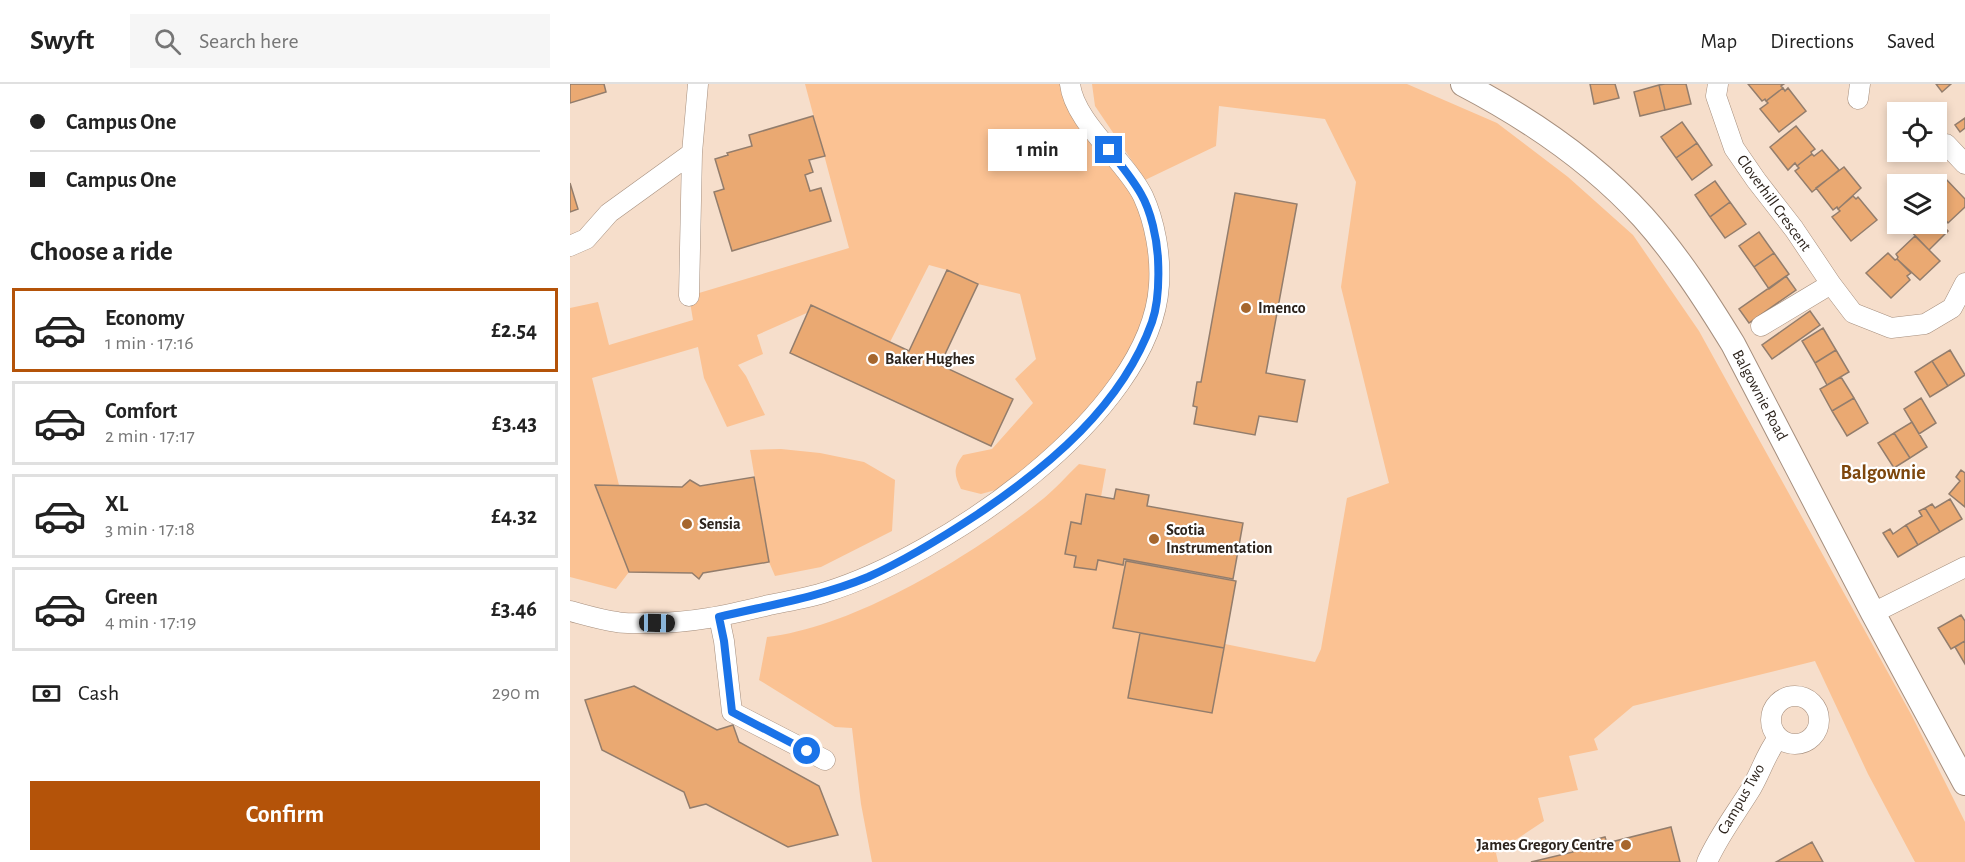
<!DOCTYPE html>
<html lang="en">
<head>
<meta charset="utf-8">
<style>
	:root { --surface:#fff; --page:#f6f6f6; --text:#222; --muted:#767676; --line:#e0e0e0; --accent:#b45309 }
	body { margin:0; font-family:"Alegreya Sans",sans-serif; background:var(--page); color:var(--text); height:100vh; display:flex; flex-direction:column; font-size:22px; white-space:nowrap }
	* { box-sizing:border-box; margin:0 }
	p { font-size:20px; color:var(--muted) }
	.icon { flex:none; width:33px; height:33px; fill:none; stroke:currentColor; stroke-width:2; stroke-linecap:round; stroke-linejoin:round }
	.map { position:relative; flex:1; overflow:hidden }
	.sheet { display:flex; flex-direction:column; background:var(--surface); width:570px }
	.sheet>* { flex:none }
	.banner { display:grid; align-content:center; height:132px; padding:0 30px; background:var(--surface) }
	.fabs { position:absolute; left:1317px; top:18px; display:grid; gap:12px }
	.fabs a { display:grid; place-items:center; width:60px; height:60px; border-radius:0px; background:var(--surface); box-shadow:0 3px 9px #0003; font-size:30px }
	.end { position:absolute; width:27px; height:27px; margin:-14px; border:8px solid #1a73e8; background:#fff; box-shadow:0 0 0 3px #fff }
	.from { border-radius:50% }
	.bubble { position:absolute; height:42px; border-radius:0px; background:var(--surface); box-shadow:0 3px 9px #0003; font-size:20px; font-weight:600; line-height:42px; text-align:center }
	.car { position:absolute; width:18px; height:36px; margin:-18px -9px; border-radius:8px; box-shadow:0 0 4px 2px #0007; background:linear-gradient(#222 24%,#8ab4d8 0 40%,#222 0 76%,#8ab4d8 0 86%,#222 0) }
	.banner b { display:flex; align-items:center; gap:21px; height:57px; font-size:22px }
	.banner b+b { border-top:2px solid var(--line) }
	.banner i { width:15px; height:15px; background:var(--text) }
	ul { padding:0; list-style:none }
	li { display:flex; align-items:center; gap:18px; height:84px; margin:0 12px 9px; padding:0 18px; border:3px solid var(--line); border-radius:0px }
	li div { flex:1 }
	li b { display:block; font-size:22px }
	li em { font-style:normal; font-weight:600 }
	li.on { border-color:var(--accent) }
	li>.icon { width:54px; height:54px; stroke-width:1.5 }
	h2 { padding:0 30px; font-size:27px; line-height:72px }
	.pay { display:flex; align-items:center; gap:15px; height:66px; padding:0 30px; font-size:22px }
	.pay p { margin-inline-start:auto }
	.primary-button { display:flex; gap:12px; margin-top:auto; padding:12px 30px }
	.primary-button a { flex:1; height:69px; border-radius:0px; background:var(--accent); color:#fff; font-size:24px; font-weight:600; line-height:69px; text-align:center }
	header { display:flex; align-items:center; gap:36px; box-sizing:border-box; height:84px; padding:0 30px; background:var(--surface); border-bottom:2px solid var(--line) }
	header strong { font-size:28px }
	nav { display:flex; gap:33px; margin-inline-start:auto; font-size:21px }
	.search { width:420px; height:54px; background:var(--page); display:flex; align-items:center; gap:15px; box-sizing:border-box; padding:0 21px; border-radius:0px; color:var(--muted); font-size:22px }
	main { display:flex; flex:1; min-height:0 }
	.map>svg:first-child { display:block }
	.green { fill:#fbc293 }
	.building { fill:#eaa972; stroke:#937d6c; stroke-width:1.5 }
	.lines { fill:none; stroke-linecap:round; stroke-linejoin:round }
	.minor-casing { stroke:#a68f7e; stroke-width:21 }
	.tertiary-casing { stroke:#a68f7e; stroke-width:26 }
	.minor { stroke:#fff; stroke-width:20 }
	.tertiary { stroke:#fff; stroke-width:24 }
	.route { stroke:#1a73e8; stroke-width:8 }
	.poi-dot { fill:#a6672e; stroke:#fff; stroke-width:2 }
	.labels { text-anchor:middle; dominant-baseline:central; stroke-width:4.5; stroke-linejoin:round; paint-order:stroke }
	.street-label { font-size:16px; fill:#2d241d; stroke:#fff }
	.poi-label { font-size:16px; font-weight:bold; fill:#2d241d; stroke:#fff; text-anchor:start }
	.quarter-label { font-size:20px; font-weight:bold; fill:#7e470d; stroke:#fff }
</style>
</head>
<body>
<header>
<strong>Swyft</strong>
<div class="search"><svg class="icon" aria-label="search" viewBox="0 0 24 24"><circle cx="10" cy="10" r="6"/><path d="M15 15l6 6"/></svg>Search here</div>
<nav><a>Map</a><a>Directions</a><a>Saved</a></nav>
</header>
<main>
<section class="sheet">
<div class="banner">
<b><i class="from"></i>Campus One</b>
<b><i></i>Campus One</b>
</div>
<h2>Choose a ride</h2>
<ul>
<li class="on"><svg class="icon" aria-label="car" viewBox="0 0 24 24"><path d="M5 17H2v-5l4-1 3-4h7l3 4 3 1v5h-3M9 17h6M6 11h13"/><circle cx="7" cy="17" r="2"/><circle cx="17" cy="17" r="2"/></svg><div><b>Economy</b><p>1 min · 17:16</p></div><em>£2.54</em></li>
<li><svg class="icon" aria-label="car" viewBox="0 0 24 24"><path d="M5 17H2v-5l4-1 3-4h7l3 4 3 1v5h-3M9 17h6M6 11h13"/><circle cx="7" cy="17" r="2"/><circle cx="17" cy="17" r="2"/></svg><div><b>Comfort</b><p>2 min · 17:17</p></div><em>£3.43</em></li>
<li><svg class="icon" aria-label="car" viewBox="0 0 24 24"><path d="M5 17H2v-5l4-1 3-4h7l3 4 3 1v5h-3M9 17h6M6 11h13"/><circle cx="7" cy="17" r="2"/><circle cx="17" cy="17" r="2"/></svg><div><b>XL</b><p>3 min · 17:18</p></div><em>£4.32</em></li>
<li><svg class="icon" aria-label="car" viewBox="0 0 24 24"><path d="M5 17H2v-5l4-1 3-4h7l3 4 3 1v5h-3M9 17h6M6 11h13"/><circle cx="7" cy="17" r="2"/><circle cx="17" cy="17" r="2"/></svg><div><b>Green</b><p>4 min · 17:19</p></div><em>£3.46</em></li>
</ul>
<div class="pay"><svg class="icon" aria-label="cash" viewBox="0 0 24 24"><path d="M3 7h18v10H3z"/><circle cx="12" cy="12" r="2"/></svg>Cash<p>290 m</p></div>
<div class="primary-button"><a>Confirm</a></div>
</section>
<div class="map">
<svg width="1395" height="778" viewBox="0 0 1395 778">
	<rect width="100%" height="100%" fill="#f6decb"/>
	<path class="green" d="M235,0H500L559,92L587,156L569,268L454,398L411,410L391,405C384,391 383,384 393,371L422,365L463,319L445,295L466,275L450,210L408,200L377,186L359,181L320,258L248,224L187,251L193,270L168,281L176,292L195,331L157,343L134,294L128,263L22,294L49,401H26L59,488L46,505L0,493V224L28,218L39,261L123,236L119,212L279,164Z
		M522,0H837L927,39L998,93L1063,151L1129,247L1342,632L1395,738V778H1345L1298,690L1245,577L1063,622L1024,655L1028,666L999,672L1008,706L968,714L974,737L926,769L928,778H302L291,720L282,644L265,643L189,596L197,553C285,543 401,472 469,418C484,407 496,392 509,380L536,385L531,413L516,410L511,440L501,438L495,470L506,472L505,483L526,486L528,476L556,477L543,544L570,549L559,614L642,629L655,560L745,578L751,565L777,414L819,399L771,203L786,98L755,35L649,22L646,62L575,96L525,22Z
		M211,365L250,369L294,378L325,396L322,447L251,483L205,492L199,478L180,366Z"/>
	<path class="building" d="M0,0H34L36,8L0,19Z
		M1020,0H1045L1049,14L1024,20Z
		M1095,0H1116L1121,20L1095,26L1089,1Z
		M1178,0H1214L1211,2L1213,4L1196,17L1195,15L1192,17Z
		M1366,0H1381L1372,8Z
		M1089,1L1095,26L1070,32L1064,8Z
		M1213,4L1215,7L1218,4L1236,27L1209,48L1190,25L1198,19L1196,17Z
		M243,32L255,72L239,76L243,88L235,91L240,107L251,104L261,137L162,167L144,108L154,105L145,75L158,71L157,69L182,62L179,51Z
		M1395,34V44L1390,48L1385,41Z
		M1112,38L1127,59L1106,74L1091,53Z
		M1226,42L1245,65L1241,68L1242,70L1227,82L1225,79L1218,86L1200,63Z
		M1127,59L1142,81L1122,96L1106,74Z
		M1252,66L1269,86L1242,108L1225,87L1229,84L1227,82L1242,70L1244,72Z
		M1274,83L1291,104L1268,125L1267,123L1263,126L1246,104Z
		M1374,93L1395,115V123L1378,139L1375,135L1372,137L1366,131V101Z
		M1145,97L1160,118L1140,133L1125,111Z
		M0,99L8,125L0,128Z
		M665,109L727,120L696,289L735,296L727,338L689,332L685,351L624,340L627,323L623,322L627,298H631Z
		M1283,112L1286,115L1288,113L1307,136L1281,157L1262,133L1270,127L1268,125Z
		M1160,118L1176,140L1155,154L1140,133Z
		M1366,131L1372,137L1370,139L1378,147L1359,166L1334,140H1366Z
		M1189,148L1204,169L1184,183L1169,162Z
		M1345,152L1370,177L1350,196L1327,175L1328,173L1326,170Z
		M1204,169L1219,190L1199,205L1184,183Z
		M1318,169L1325,176L1327,175L1341,189L1337,192L1340,196L1321,214L1296,189Z
		M377,186L408,200L370,281L443,315L421,362L220,269L241,221L339,267Z
		M1216,192L1226,206L1179,239L1169,225Z
		M1240,227L1250,241L1202,275L1192,261Z
		M1253,244L1266,266L1245,279L1232,257Z
		M1266,266L1279,288L1257,301L1245,279Z
		M1380,266L1395,291L1378,302L1362,277Z
		M1362,277L1378,302L1360,313L1345,288Z
		M1271,293L1284,314L1262,327L1250,305Z
		M1284,314L1298,339L1277,352L1262,327Z
		M1351,314L1366,339L1349,350L1334,325Z
		M1342,338L1357,363L1340,374L1324,349Z
		M1324,349L1340,374L1324,384L1308,359Z
		M1391,386L1395,389V423L1379,410L1390,397L1386,393Z
		M184,393L199,478L133,489L129,495L122,489L59,488L25,401L112,403L120,396L130,402Z
		M546,405L579,411L577,422L673,439L663,495L554,475L553,481L528,476L526,486L504,483L506,472L495,470L501,438L511,440L516,410L544,415Z
		M1380,415L1392,435L1370,448L1355,424L1362,420L1365,424Z
		M1355,424L1370,448L1348,461L1336,441L1352,432L1349,427Z
		M1336,441L1348,461L1328,473L1313,449L1320,445L1323,450Z
		M556,477L666,497L654,564L543,544Z
		M1391,531L1395,537V557L1381,565L1368,544Z
		M570,549L654,564L642,629L558,614Z
		M1395,557V580L1385,563Z
		M64,602L147,646L163,641L169,658L249,702L268,751L218,763L136,720L120,724L114,708L32,666L15,616Z
		M1101,743L1110,778H961L1003,768L1001,762L1035,753L1037,759Z
		M1242,758L1253,778H1206Z"/>
	<g class="lines">
		<g class="minor-casing">
			<path id="minor" d="M1148,0L1146,12L1164,64L1186,96L1224,145L1261,200L1283,229L1321,244L1355,240L1382,224L1395,199
				M1288,15L1290,0
				M1376,60L1395,80
				M0,162L16,155L39,129L122,69
				M119,212L122,69L128,0
				M1191,242L1261,200
				M0,527C15,531 31,536 47,538C56,540 66,539 76,539C118,540 158,531 199,521C218,517 238,514 256,508C370,473 581,332 589,201C591,172 585,138 573,112C556,77 504,38 500,0
				M1303,529L1395,483
				M149,533L154,557L162,628L255,676
				M1201 636a24 24 0 1 1 48 0a24 24 0 1 1-48 0Z
				M1137,778C1148,753 1164,732 1179,708C1190,691 1195,671 1208,654"/>
		</g>
		<g class="tertiary-casing">
			<path id="tertiary" d="M893,0C958,34 1023,78 1073,133C1107,171 1136,216 1163,260L1303,529L1395,699"/>
		</g>
		<use href="#minor" class="minor"/>
		<use href="#tertiary" class="tertiary"/>
	</g>
	<g class="lines">
		<path class="route" d="M237,667L162,628L154,557L149,533C199,521 250,513 298,493C336,476 373,453 408,430C479,382 552,322 582,238C589,218 589,196 588,175C587,155 581,127 571,110C562,94 550,80 539,66"/>
	</g>
	<g class="poi-dot">
		<circle cx="676" cy="224" r="6"/>
		<circle cx="303" cy="275" r="6"/>
		<circle cx="117" cy="440" r="6"/>
		<circle cx="584" cy="455" r="6"/>
		<circle cx="1056" cy="761" r="6"/>
	</g>
	<g class="labels">
		<g class="street-label">
			<text transform="translate(1204 119) rotate(54)">Cloverhill Crescent</text>
			<text transform="translate(1190 311) rotate(62)">Balgownie Road</text>
			<text transform="translate(1171 715) rotate(-60)">Campus Two</text>
		</g>
		<g class="poi-label">
			<text x="688" y="224">Imenco</text>
			<text x="315" y="275">Baker Hughes</text>
			<text x="129" y="440">Sensia</text>
			<text x="596" y="446">Scotia<tspan x="596" dy="18">Instrumentation</tspan></text>
			<text x="1044" y="761" text-anchor="end">James Gregory Centre</text>
		</g>
		<g class="quarter-label">
			<text x="1313" y="389">Balgownie</text>
		</g>
	</g>
</svg>
<div class="fabs">
<a><svg class="icon" aria-label="locate" viewBox="0 0 24 24"><circle cx="12" cy="12" r="6"/><path d="M12 2v4M12 18v4M2 12h4M18 12h4"/></svg></a>
<a><svg class="icon" aria-label="layers" viewBox="0 0 24 24"><path d="M12 4l9 5-9 5-9-5zM3 14l9 5 9-5"/></svg></a>
</div>
<i class="end from" style="left:237px;top:667px"></i>
<i class="end" style="left:539px;top:66px"></i>
<div class="bubble" style="left:418px;top:45px;width:99px">1 min</div>
<i class="car" style="left:87px;top:539px;rotate:91deg"></i>
</div>
</main>
</body>
</html>
